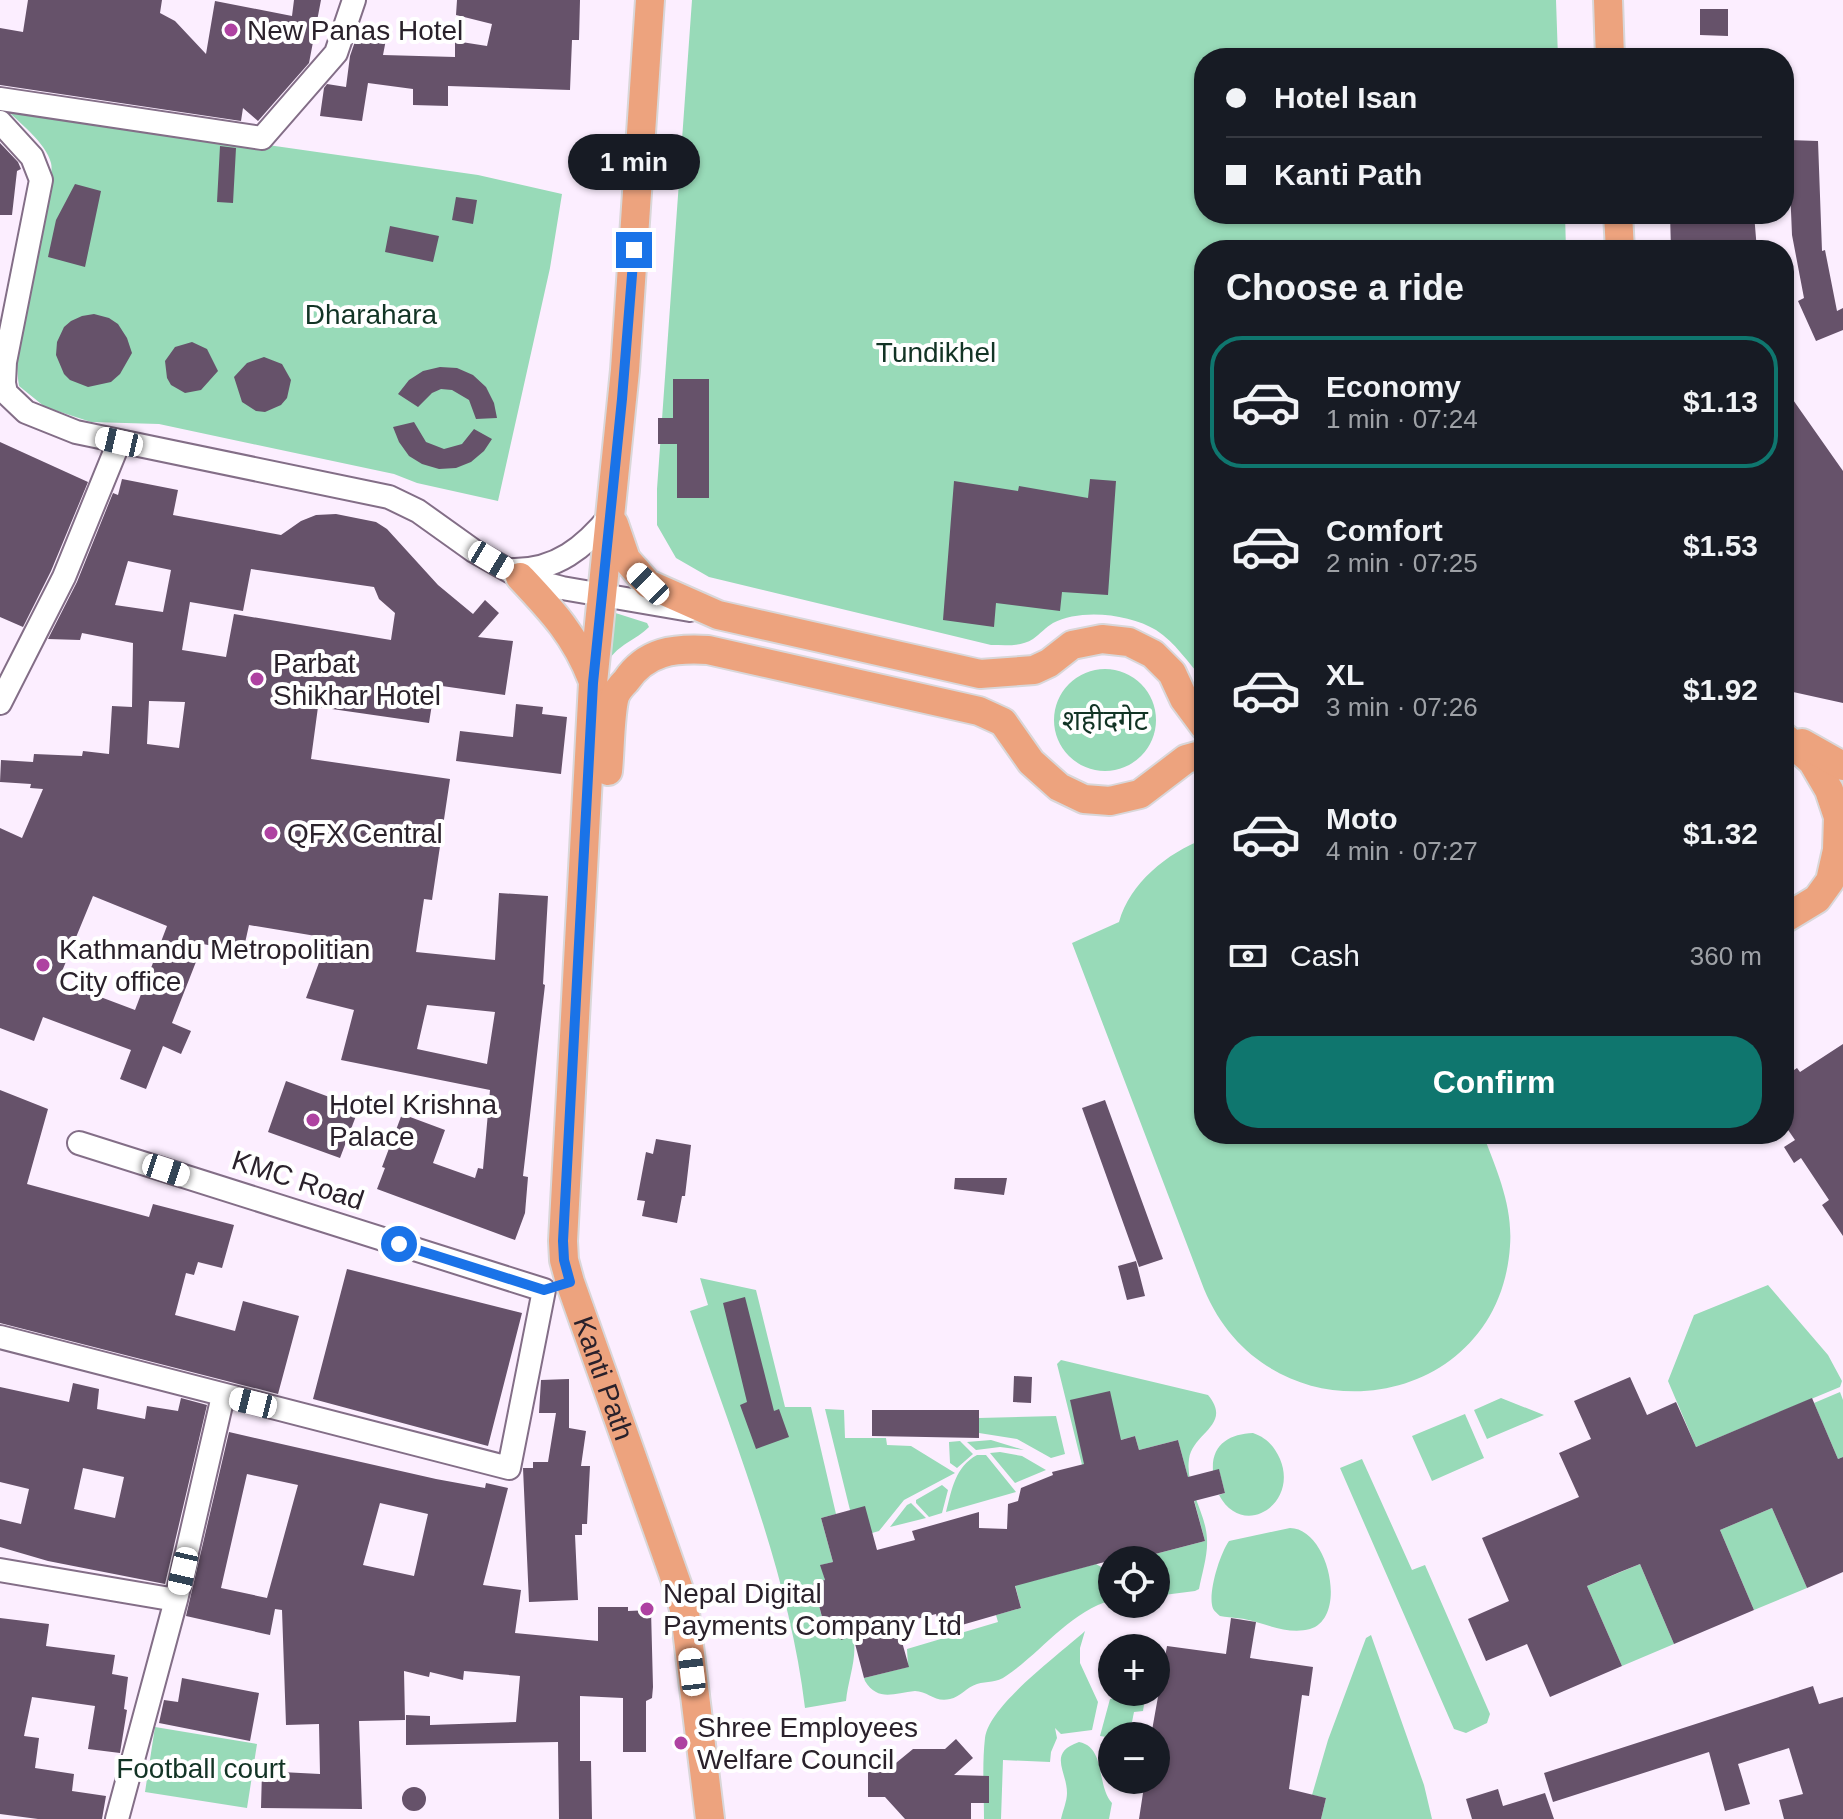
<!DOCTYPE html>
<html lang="en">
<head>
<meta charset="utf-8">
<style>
	:root { --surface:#171b24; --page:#20242c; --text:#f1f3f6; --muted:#9ea1a6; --line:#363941; --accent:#0f766e }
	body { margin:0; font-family:Helvetica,"Noto Sans Devanagari",sans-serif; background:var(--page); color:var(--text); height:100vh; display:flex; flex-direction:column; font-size:30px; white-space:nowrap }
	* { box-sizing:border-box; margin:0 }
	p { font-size:26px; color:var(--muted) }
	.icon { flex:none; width:44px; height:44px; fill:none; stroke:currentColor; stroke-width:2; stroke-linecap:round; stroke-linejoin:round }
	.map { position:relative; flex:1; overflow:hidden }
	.details { position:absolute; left:1194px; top:240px; width:600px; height:904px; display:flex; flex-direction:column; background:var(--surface); border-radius:32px; box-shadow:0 2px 6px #0004 }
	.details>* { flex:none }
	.top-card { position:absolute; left:1194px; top:48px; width:600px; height:176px; border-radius:32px; box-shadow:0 2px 6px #0004; display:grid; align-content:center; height:176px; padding:0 32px; background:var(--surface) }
	.fabs { position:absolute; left:1098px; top:1546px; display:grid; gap:16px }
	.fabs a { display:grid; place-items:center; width:72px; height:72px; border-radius:50%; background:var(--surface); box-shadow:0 2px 6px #0004; font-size:40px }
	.end { position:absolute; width:36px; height:36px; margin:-18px; border:10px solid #1a73e8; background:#fff; box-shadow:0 0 0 4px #fff }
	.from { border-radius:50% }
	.bubble { position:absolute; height:56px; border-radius:28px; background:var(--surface); box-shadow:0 2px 6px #0004; font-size:26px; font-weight:700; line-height:56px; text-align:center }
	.car { position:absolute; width:24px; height:48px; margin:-24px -12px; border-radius:10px; box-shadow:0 0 6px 2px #0007; background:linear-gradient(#fff 24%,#345 0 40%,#fff 0 76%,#345 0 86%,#fff 0) }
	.top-card b { display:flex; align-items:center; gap:28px; height:76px; font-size:30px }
	.top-card b+b { border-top:2px solid var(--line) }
	.top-card i { width:20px; height:20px; background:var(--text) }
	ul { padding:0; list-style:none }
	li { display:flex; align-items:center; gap:24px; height:132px; margin:0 16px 12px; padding:0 16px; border:4px solid transparent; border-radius:32px }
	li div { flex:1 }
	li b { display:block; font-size:30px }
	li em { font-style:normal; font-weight:700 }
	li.current { border-color:var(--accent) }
	li>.icon { width:72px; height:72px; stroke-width:1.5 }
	h2 { padding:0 32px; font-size:36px; line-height:96px }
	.pay { display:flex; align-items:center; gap:20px; height:88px; padding:0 32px; font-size:30px }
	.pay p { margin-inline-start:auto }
	.primary-button { display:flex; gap:16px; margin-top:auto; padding:16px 32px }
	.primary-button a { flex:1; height:92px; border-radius:32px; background:var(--accent); color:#fff; font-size:32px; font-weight:700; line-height:92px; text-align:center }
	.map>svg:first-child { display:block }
	.green { fill:#98dab8 }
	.building { fill:#66526a; fill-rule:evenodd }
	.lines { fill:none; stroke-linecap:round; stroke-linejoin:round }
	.minor-casing { stroke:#836e87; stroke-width:26 }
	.major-casing { stroke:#d9d7d9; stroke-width:32 }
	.minor { stroke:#fff; stroke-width:22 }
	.major { stroke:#eda37e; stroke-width:28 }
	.route { stroke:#1a73e8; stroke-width:10 }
	.poi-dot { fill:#ae42a1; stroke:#fff; stroke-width:3 }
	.labels { text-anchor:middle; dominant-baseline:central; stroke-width:8; stroke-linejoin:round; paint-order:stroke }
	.poi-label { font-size:28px; fill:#2a212b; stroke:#fff; text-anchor:start }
	.park-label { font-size:28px; fill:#123425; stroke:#fff }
	.street-label { font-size:28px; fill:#2a212b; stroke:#fff }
</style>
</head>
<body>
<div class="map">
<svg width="1843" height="1819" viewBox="0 0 1843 1819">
	<rect width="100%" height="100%" fill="#fceeff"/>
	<path class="green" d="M692,0H1556L1558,58H1204V214H1565L1566,250H1204V680C1188,663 1175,642 1156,630C1130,614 1081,608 1053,623C1046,627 1040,634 1033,639C1021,647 1005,645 991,645L709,577L676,558L657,525V489Z
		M3,107L478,175L562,194L550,268L498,501L417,483L394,474L159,424L91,422L45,407L19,386C9,321 44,258 49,193C49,184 53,171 51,163C47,144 17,120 3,107Z
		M606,610L647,623L649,627C636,640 619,644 608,661Z
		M1054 720a51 51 0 1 1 102 0a51 51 0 1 1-102 0Z
		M1204,839V1134H1483C1497,1171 1513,1206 1510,1246C1499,1415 1269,1446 1204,1289L1072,943L1119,922C1130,883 1167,853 1204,839Z
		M700,1278L756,1290L785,1407H811L836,1514L821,1518L833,1562L821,1565L825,1580L813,1584L825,1628L837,1625L841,1639L853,1636C858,1657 848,1679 846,1701L805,1708C789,1572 733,1440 690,1311L708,1305Z
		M1768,1285L1828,1355L1842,1381L1840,1387L1696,1447L1668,1381L1694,1315Z
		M1061,1360L1208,1395C1233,1425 1193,1432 1189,1459C1185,1487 1206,1512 1207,1539C1208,1555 1202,1573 1199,1589L1195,1591L1156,1596V1560H1132L1205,1541L1178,1440L1139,1450L1135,1436L1117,1441L1120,1455L1082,1465L1057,1364Z
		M1840,1392L1843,1400V1457L1838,1459L1814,1403Z
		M1501,1398L1544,1415L1487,1439L1474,1410Z
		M825,1409L844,1410L845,1438H886L887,1445L911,1446L955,1473L904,1500L879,1531L872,1533L850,1510Z
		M1465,1414L1484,1458L1432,1481L1412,1436Z
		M1056,1416L1065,1454L1051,1458L1017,1439L979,1433V1418Z
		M1253,1433C1267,1438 1274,1446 1280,1459C1299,1504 1243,1540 1219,1495L1225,1493L1219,1470L1213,1471C1211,1444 1230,1434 1253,1433Z
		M991,1440L1024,1450L1000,1447L976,1450L967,1442Z
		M960,1441L973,1454L957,1468L950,1463L949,1442Z
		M1000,1452L1022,1456L1046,1470L1015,1483L990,1453Z
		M977,1455H986L1016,1492L946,1512C952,1489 955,1467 977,1455Z
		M1362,1459L1412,1570L1425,1565L1490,1714L1487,1723L1466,1733L1454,1729L1340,1468Z
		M942,1485L948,1490L942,1513L929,1517L916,1503V1500Z
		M911,1503L926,1518L890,1527L907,1505Z
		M1772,1508L1807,1588L1754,1610L1720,1530Z
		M1290,1528C1328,1528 1349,1617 1310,1629C1292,1634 1273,1627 1256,1622C1245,1618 1232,1618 1220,1616C1216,1612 1213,1611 1212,1605C1209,1589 1220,1554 1229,1541Z
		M1096,1564L1103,1568L1112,1565V1600C1069,1612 1042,1652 1006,1676C997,1683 987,1681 977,1684C967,1687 960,1697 950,1699C935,1703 928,1691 915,1691C894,1693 878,1702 865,1681L864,1678L908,1667L907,1649L998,1622L996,1615L1021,1608L1014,1581H1032Z
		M1640,1564L1674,1644L1622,1666L1587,1586Z
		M1085,1631L1080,1648V1663L1098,1702L1092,1730L1061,1734L1055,1728L1057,1738L1051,1752L1050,1762L1003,1760L1001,1819H984C984,1793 982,1764 985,1738C989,1705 1060,1654 1085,1631Z
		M1371,1635L1424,1785L1432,1819H1321L1326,1798L1312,1795L1328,1740L1366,1638Z
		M1139,1692H1146L1143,1711L1134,1712L1132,1722L1123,1726L1120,1736H1112V1738L1100,1736L1110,1699Z
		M155,1727L257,1744L247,1808L145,1792Z
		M1079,1742C1106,1747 1096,1785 1112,1803L1109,1819H1061C1063,1810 1067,1801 1067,1793C1067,1771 1047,1753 1079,1742Z"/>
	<path class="building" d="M28,0H162L160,13L175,21L206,54L215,1L292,16L294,0H321L309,63L258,121L243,108L241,121L0,85V28L23,32Z
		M457,0H580L579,40H572L570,90L448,86V106L413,105V89L368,83L362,121L320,116L324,88L327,84L346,87L350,56L361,24L388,29L383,55L455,57V41L487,46L492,24L456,15Z
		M1700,9H1728V36L1700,35Z
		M1788,140L1818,141L1822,251L1825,250L1837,311L1843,308V330L1816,341L1798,301L1804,298L1792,235Z
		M0,143L18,162L21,169L17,171L12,215H0Z
		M220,146L236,148L233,203L217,202Z
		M75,184L101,191L85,267L48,257L56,220Z
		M456,197L477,200L473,224L452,220Z
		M1670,214H1754L1757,250H1671Z
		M390,226L439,236L433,262L385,252Z
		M94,314L109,318L118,324L127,338L132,353L120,374L111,382L88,387L70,380L64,374L56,355L57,342L64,327L71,321L82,316Z
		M192,342L207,349L218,371L201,390L185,393L171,385L167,378L165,361L175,347Z
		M264,357L282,364L291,380L287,398L281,405L265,412L256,411L242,402L234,377L247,363Z
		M440,367L457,368L473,375L486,387L494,403L497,418L476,419L469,400L452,390L441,389L432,393L418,407L398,394L409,380L423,371Z
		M673,379H709V498H677V444H658V418H673Z
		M1784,387L1843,471V703L1784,690Z
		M414,422L426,442L444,449L462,444L474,429L492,439L484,451L471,462L456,468L439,469L422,464L409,456L399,442L393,427Z
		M0,442L88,482L51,571L23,627L0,617Z
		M122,479L178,490L173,515L281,535L301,521L316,515L336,514L376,522L387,529L438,585L473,614L485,600L499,613L478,637L513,641L505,695L435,685L429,723L318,707L311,759L450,779L432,900L424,899L416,952L495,960L499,893L548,896L543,984L545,985L523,1176L528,1177L525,1213L515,1240L377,1189L385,1168L382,1167L402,1114L445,1130L433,1163L475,1178L478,1168L483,1169L490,1090L341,1060L354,1010L306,998L328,938L249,925L243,952L203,944L172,1023L191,1031L181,1054L163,1046L146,1089L120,1079L131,1050L43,1017L34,1041L0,1028V828L22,838L43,789L30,788L31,784L0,782L1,760L33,762L34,754L82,756L83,751L109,754L112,706L132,707L133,643L82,633L80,640L48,639L77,582L113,493L118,495ZM128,561L171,570L163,612L115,605ZM251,569L374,587L379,599L395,613L391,640L234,614L226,657L182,650L190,602L243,611ZM149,701L185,702L179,748L147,744ZM93,896L167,926L135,1010L58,981ZM427,1005L495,1012L487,1064L417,1049Z
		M1090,479L1116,481L1108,595L1062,592L1060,611L996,603L994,627L943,620L954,481L1018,491L1019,486L1088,498Z
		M516,704L543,707L542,714L567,717L561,774L456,761L460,731L513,737Z
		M1843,1044V1236L1822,1205L1829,1200L1801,1158L1794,1163L1784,1147L1795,1140L1784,1124V1077L1797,1068L1800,1072Z
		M286,1081L359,1108L340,1158L268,1132Z
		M0,1090L48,1109L27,1184L149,1217L153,1204L234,1225L222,1268L198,1262L194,1275L186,1273L175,1315L235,1331L243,1301L299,1316L278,1394L0,1323Z
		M1105,1100L1163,1259L1139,1267L1082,1108Z
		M656,1139L691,1145L685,1196H682L677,1223L642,1216L645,1201L637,1200L646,1152L653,1154Z
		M955,1178H1007L1004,1195L954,1189Z
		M1136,1261L1145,1296L1127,1300L1118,1266Z
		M347,1269L522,1313L488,1446L313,1399Z
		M745,1297L774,1411L779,1409L789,1437L756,1449L740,1405L747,1402L723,1303Z
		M1014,1376L1032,1377L1031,1403L1013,1402Z
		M1630,1377L1647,1415L1676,1402L1696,1447L1812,1398L1838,1459L1843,1457V1572L1807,1588L1772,1508L1720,1530L1754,1610L1674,1644L1640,1564L1620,1572L1587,1586L1622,1666L1550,1697L1527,1644L1486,1661L1468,1619L1509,1601L1482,1538L1579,1497L1559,1453L1591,1439L1574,1401Z
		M569,1379V1428L586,1431L581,1466H590L587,1524H582V1535H575L578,1600L529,1602L523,1468H533V1462H548L556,1413H539L541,1380Z
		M73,1383L99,1389L97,1409L145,1419L147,1406L178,1411L181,1398L207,1405L165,1584L48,1561L0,1547V1519L21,1524L29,1489L0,1482V1387L69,1402ZM83,1468L124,1477L115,1518L74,1509Z
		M1110,1391L1121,1440L1135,1436L1139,1450L1178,1440L1188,1477L1219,1469L1225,1493L1194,1501L1205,1541L1132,1560H1112L1015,1586L1021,1608L941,1631L936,1614L897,1624L909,1667L864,1678L853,1636L841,1640L837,1625L825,1628L813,1583L825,1580L820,1565L833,1562L821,1518L865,1506L877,1550L915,1540L912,1531L979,1512V1528L1007,1529L1008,1504L1018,1501L1021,1488L1053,1475L1052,1472L1084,1464L1070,1400Z
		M872,1410H979V1438L872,1436Z
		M229,1432L436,1479L485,1488L486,1483L508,1488L483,1585L521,1590L515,1633L598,1641V1607H628V1611L651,1610L653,1687L652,1698L646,1701V1752H623V1698L580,1696V1761H591L592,1819H559L558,1742L406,1745V1715L430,1716V1725L516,1722L520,1676L464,1671L463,1680L430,1672L429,1677L404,1671L405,1720L359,1721L362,1809L261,1808L262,1771L320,1774L319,1724L286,1725L282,1610L275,1609L270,1635L186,1616ZM247,1474L298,1485L267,1598L221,1588ZM380,1503L428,1514L414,1576L363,1565Z
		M0,1618L49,1624L46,1646L115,1655L112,1674L128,1677L124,1709L127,1710L120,1753L88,1749L95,1706L32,1697L24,1736L39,1738L35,1768L74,1774L72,1791L106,1796L102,1819H38L0,1814Z
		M1231,1618L1256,1622L1250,1658L1313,1667L1309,1696L1302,1695L1289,1789L1326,1798L1321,1819H1139L1145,1780H1156V1736H1151L1167,1646L1226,1654Z
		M182,1678L259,1693L250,1741L159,1723L164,1700L178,1702Z
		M1813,1686L1819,1704L1843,1697V1819H1784L1779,1800L1803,1794L1789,1748L1738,1764L1750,1804L1725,1811L1709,1752L1553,1802L1544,1773Z
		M956,1739L973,1758L954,1775L989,1776V1803H971V1819H905L885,1797H868V1772H885L913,1749H945Z
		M402 1799a12 12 0 1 1 24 0a12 12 0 1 1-24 0Z
		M1498,1789L1503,1806L1545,1793L1554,1819H1472L1466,1799Z"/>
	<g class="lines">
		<g class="minor-casing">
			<path id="minor" d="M0,99L262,138L336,53L354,0
				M0,122L32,157L41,180L5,362L4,383L0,386
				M4,383L6,393L26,412L76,432L389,497L418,511L474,551L520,577L562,588L690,610
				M512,570C556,571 585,547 611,515
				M0,703L64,577L119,442
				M79,1143L544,1290
				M0,1337L509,1468L544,1290
				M0,1570L176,1600L117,1819
				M176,1600L223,1396"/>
		</g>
		<g class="major-casing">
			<g id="major">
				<path id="s1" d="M650,0L625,370L593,683L563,1241L564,1260L570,1282L678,1587L685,1613L710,1819"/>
				<path d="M1608,0L1610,58"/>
				<path d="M1618,214L1620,250"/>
				<path d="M614,524L626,559L648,584L718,615L980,674L1034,670L1049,663L1072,645L1102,639L1129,642L1153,654L1172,673L1184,699L1204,726"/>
				<path d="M520,577C552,611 575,635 592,679"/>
				<path d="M1784,737L1812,761L1829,790L1838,817L1837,850L1830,881L1817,899L1784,919"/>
				<path d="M1802,743L1843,766"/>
				<path d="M608,771C610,752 610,713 615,696C617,691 622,685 626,681C646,651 674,648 708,650L979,711L1003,722L1031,762L1059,787L1084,799L1110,801L1140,794L1186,759L1204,754"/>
			</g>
		</g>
		<use href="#minor" class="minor"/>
		<use href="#major" class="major"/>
	</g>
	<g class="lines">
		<path class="route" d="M399,1244L544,1290L570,1282L564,1260L563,1241L593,683L622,399L634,250"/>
	</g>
	<g class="poi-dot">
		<circle cx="231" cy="30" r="8"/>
		<circle cx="257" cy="679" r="8"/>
		<circle cx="271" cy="833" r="8"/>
		<circle cx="43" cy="965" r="8"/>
		<circle cx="313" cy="1120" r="8"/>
		<circle cx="647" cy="1609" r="8"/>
		<circle cx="681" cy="1743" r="8"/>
	</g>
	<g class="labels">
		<g class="poi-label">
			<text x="247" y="30">New Panas Hotel</text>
			<text x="273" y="663">Parbat<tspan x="273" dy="32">Shikhar Hotel</tspan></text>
			<text x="287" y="833">QFX Central</text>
			<text x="59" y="949">Kathmandu Metropolitian<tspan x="59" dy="32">City office</tspan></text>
			<text x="329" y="1104">Hotel Krishna<tspan x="329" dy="32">Palace</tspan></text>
			<text x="663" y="1593">Nepal Digital<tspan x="663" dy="32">Payments Company Ltd</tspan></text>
			<text x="697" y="1727">Shree Employees<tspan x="697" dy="32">Welfare Council</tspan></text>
		</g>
		<g class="park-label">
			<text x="371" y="314">Dharahara</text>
			<text x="936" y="352">Tundikhel</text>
			<text x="1105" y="720">शहीदगेट</text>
			<text x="201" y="1768">Football court</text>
		</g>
		<g class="street-label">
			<text transform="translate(298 1180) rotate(18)">KMC Road</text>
			<text stroke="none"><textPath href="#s1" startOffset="1388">Kanti Path</textPath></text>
		</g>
	</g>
</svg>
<div class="fabs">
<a><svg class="icon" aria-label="locate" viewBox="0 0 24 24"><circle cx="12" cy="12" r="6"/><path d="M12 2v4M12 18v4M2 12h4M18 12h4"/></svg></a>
<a>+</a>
<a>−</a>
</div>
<i class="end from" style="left:399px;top:1244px"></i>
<i class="end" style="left:634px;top:250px"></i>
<div class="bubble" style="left:568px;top:134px;width:132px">1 min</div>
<i class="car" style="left:119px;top:442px;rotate:283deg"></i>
<i class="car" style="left:491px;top:560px;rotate:121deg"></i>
<i class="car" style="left:648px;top:584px;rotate:314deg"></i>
<i class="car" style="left:166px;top:1170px;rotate:108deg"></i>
<i class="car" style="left:253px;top:1403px;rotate:284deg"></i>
<i class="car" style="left:183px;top:1571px;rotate:193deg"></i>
<i class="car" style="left:692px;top:1672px;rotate:353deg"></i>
<div class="top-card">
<b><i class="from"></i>Hotel Isan</b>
<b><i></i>Kanti Path</b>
</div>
<section class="details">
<h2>Choose a ride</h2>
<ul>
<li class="current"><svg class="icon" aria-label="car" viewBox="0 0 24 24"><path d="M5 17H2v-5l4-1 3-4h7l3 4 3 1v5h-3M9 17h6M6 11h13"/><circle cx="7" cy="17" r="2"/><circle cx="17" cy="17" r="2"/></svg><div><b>Economy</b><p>1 min · 07:24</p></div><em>$1.13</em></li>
<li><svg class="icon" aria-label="car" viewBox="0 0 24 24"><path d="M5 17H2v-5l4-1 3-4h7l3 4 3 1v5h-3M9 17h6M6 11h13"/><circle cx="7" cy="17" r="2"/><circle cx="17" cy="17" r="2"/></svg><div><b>Comfort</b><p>2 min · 07:25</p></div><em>$1.53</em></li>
<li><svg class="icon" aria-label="car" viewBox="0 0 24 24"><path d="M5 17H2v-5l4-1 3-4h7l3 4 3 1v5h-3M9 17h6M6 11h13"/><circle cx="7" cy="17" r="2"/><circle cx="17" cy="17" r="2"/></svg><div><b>XL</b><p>3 min · 07:26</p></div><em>$1.92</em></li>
<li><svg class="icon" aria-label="car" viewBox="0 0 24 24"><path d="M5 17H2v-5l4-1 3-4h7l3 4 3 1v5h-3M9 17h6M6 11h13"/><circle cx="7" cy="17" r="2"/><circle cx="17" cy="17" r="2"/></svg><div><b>Moto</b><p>4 min · 07:27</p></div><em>$1.32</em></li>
</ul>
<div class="pay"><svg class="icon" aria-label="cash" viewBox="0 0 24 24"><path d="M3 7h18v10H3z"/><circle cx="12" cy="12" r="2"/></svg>Cash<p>360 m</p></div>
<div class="primary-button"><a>Confirm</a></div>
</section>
</div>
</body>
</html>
